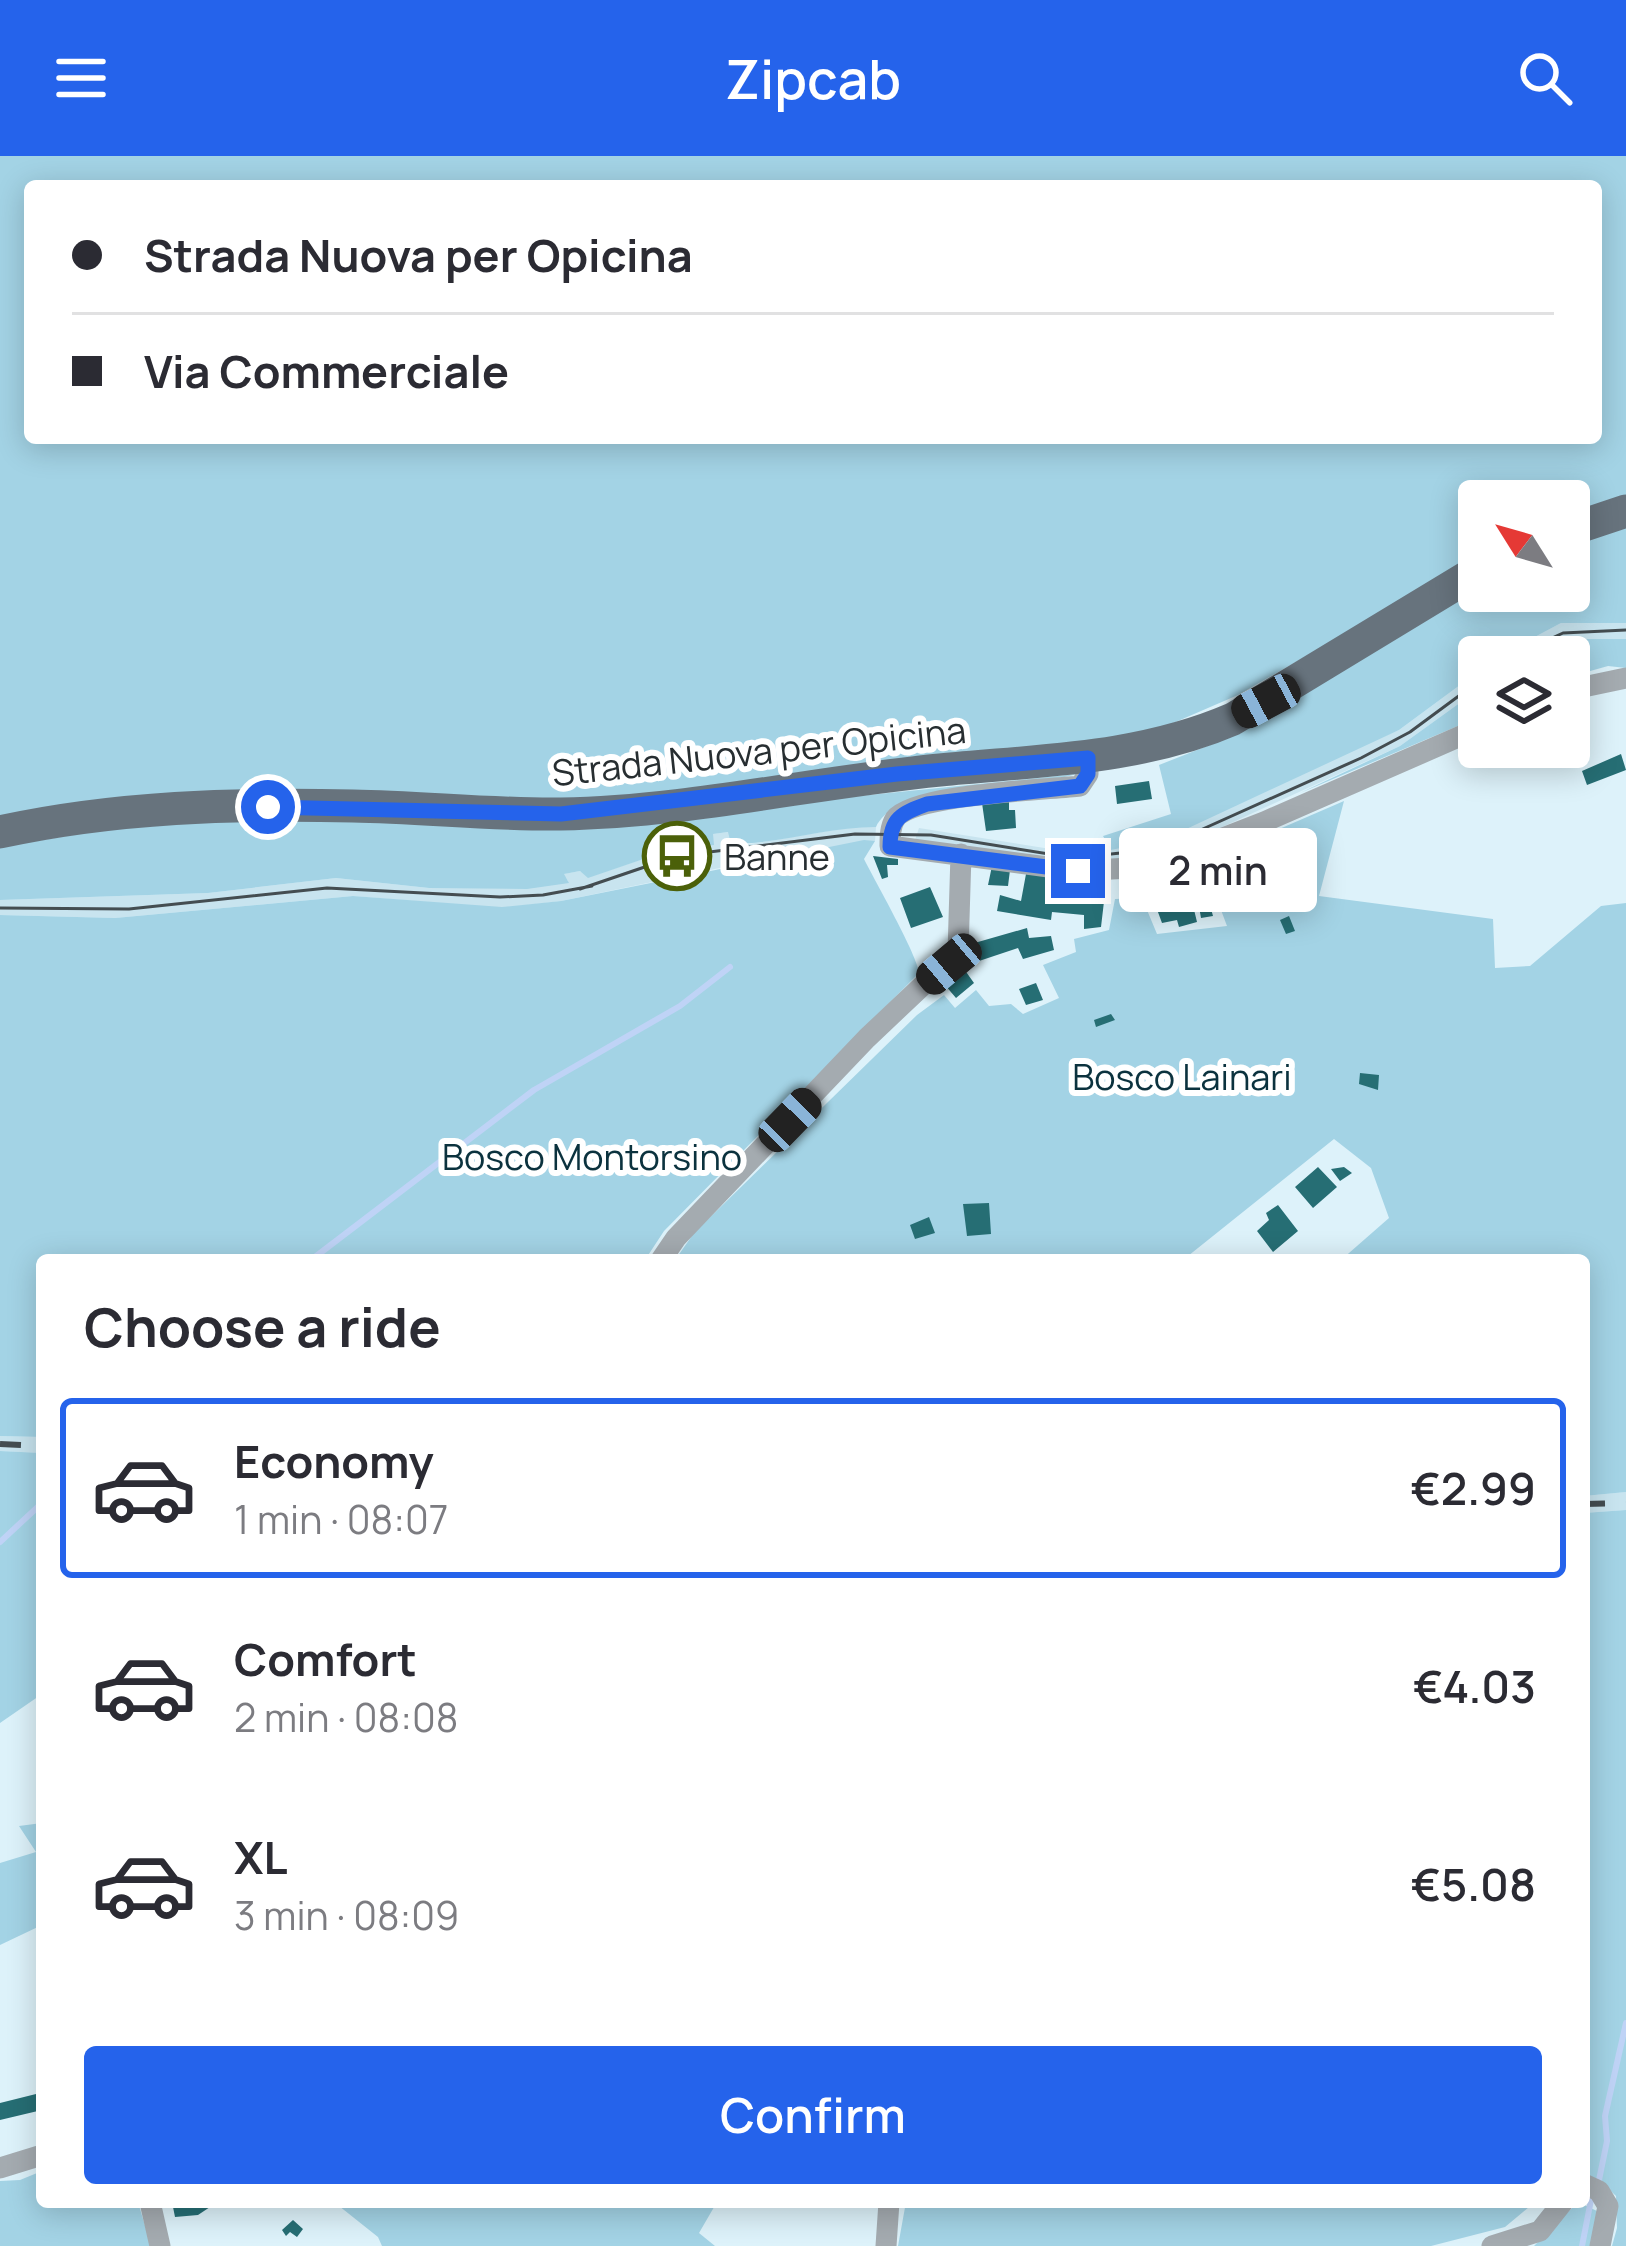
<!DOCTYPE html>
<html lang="en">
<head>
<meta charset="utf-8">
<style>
	:root { --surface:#fff; --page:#f2f2f3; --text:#2b2b33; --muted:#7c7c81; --line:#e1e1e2; --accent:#2563eb }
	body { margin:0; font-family:Manrope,sans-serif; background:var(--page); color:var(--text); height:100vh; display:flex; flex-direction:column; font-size:45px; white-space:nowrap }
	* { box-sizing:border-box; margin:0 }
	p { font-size:39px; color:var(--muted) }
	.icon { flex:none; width:66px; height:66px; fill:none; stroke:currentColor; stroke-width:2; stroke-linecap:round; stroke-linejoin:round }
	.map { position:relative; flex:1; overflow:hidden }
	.sheet { position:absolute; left:36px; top:1098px; width:1554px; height:954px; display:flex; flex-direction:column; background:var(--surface); border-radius:12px; box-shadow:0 6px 30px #0003 }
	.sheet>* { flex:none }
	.guide { position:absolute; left:24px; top:24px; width:1578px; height:264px; border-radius:12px; box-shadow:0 6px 30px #0003; display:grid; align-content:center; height:264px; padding:0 48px; background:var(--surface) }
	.needle { width:78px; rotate:307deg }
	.fabs { position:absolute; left:1458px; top:324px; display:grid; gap:24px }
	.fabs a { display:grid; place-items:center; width:132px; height:132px; border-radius:12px; background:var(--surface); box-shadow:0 6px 30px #0003; font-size:60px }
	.end { position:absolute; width:54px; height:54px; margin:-27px; border:15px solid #2563eb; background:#fff; box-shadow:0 0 0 6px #fff }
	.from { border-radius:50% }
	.bubble { position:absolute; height:84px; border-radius:12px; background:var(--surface); box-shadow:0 6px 30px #0003; font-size:39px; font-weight:600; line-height:84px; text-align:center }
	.car { position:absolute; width:36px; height:72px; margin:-36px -18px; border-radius:15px; box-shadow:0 0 9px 3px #0007; background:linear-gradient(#222 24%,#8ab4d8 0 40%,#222 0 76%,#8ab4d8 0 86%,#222 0) }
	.guide b { display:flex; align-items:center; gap:42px; height:114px; font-size:45px }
	.guide b+b { border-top:3px solid var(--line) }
	.guide i { width:30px; height:30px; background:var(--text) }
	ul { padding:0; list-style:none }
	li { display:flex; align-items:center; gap:36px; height:180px; margin:0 24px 18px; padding:0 24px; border:6px solid transparent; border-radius:12px }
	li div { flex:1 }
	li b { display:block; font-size:45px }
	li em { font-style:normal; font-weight:600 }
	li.current { border-color:var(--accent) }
	li>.icon { width:108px; height:108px; stroke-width:1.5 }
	h2 { padding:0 48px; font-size:54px; line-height:144px }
	.primary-button { display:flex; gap:24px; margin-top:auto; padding:24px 48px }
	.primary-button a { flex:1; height:138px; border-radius:12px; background:var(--accent); color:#fff; font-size:48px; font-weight:600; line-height:138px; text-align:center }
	header { display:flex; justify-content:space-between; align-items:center; height:156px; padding:0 48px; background:var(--accent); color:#fff; font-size:54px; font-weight:600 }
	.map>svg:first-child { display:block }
	.built { fill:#c8e4ef }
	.green { fill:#a3d3e5; fill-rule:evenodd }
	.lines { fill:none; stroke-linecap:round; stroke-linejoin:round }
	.stream { stroke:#bfd3f6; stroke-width:6 }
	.building { fill:#266e74 }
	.street { stroke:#a4abb0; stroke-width:21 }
	.primary { stroke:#67737d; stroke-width:33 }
	.tram { stroke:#444d51; stroke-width:3 }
	.rail { stroke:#444d51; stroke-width:6; stroke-dasharray:21 21; stroke-linecap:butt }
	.route { stroke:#2563eb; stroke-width:15 }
	.labels { text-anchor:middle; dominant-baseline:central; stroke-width:12; stroke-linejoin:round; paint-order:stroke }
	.street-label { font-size:36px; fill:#272e31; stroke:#fff }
	.poi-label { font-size:36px; fill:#272e31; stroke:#fff; text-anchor:start }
	.park-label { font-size:36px; fill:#0b323e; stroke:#fff }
</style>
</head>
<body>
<header><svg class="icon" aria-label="menu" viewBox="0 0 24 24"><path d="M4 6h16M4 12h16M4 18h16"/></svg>Zipcab<svg class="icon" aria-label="search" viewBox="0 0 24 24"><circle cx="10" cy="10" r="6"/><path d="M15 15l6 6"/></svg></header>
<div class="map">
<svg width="1626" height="2090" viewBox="0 0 1626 2090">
	<rect width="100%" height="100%" fill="#ddf2fa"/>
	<path class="built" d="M1561,467H1626V483H1569L1526,501H1497Z
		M1479,515V533L1400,590L1176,692L1126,705L1075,709L914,687L919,672L1057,694H1111L1399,574Z
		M851,671H876L875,685L768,702L561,745L501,752L353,740L115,762L0,759V744L208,737L336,722L429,732L568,725L563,718L580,715L589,721L667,695L713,689L712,678L729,676L732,688H750Z
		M0,1280L42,1281V1297L0,1295Z
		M1626,1336V1354L1584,1357V1340Z"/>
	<path class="green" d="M0,0H1626V343L1569,361V345H1479V401L1238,539L1164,571L1055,593L648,640L0,663ZM30,30H1596V282H30Z
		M1626,365V467H1561L1497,501H1479V515L1399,574L1167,682L1111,694L1103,680L1171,658L1159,609L1225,583L1479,429V435H1569V386Z
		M1569,483H1626V512L1608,510L1569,521V501L1527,500Z
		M1479,533V561L1300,637L1400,590Z
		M1077,618C1028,633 900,623 876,671C827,671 780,688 731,688L728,676L713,678L714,689L667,695L588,722L580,715L564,718L569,727L527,733L429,732L336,722L208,737L0,744V691L103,674L256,662L589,667Z
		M1344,645L1319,740L1493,763L1495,812L1530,810L1601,750L1626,747V1336L1584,1340V1104H1341L1389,1062L1371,1012L1334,983L1183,1104H675L694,1077L917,859L944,839L955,852L976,834L989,850L1011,848L1023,858L1059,842L1043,809L1076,796L1074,783L1109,774L1115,743L1142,742L1157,778L1227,770L1203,706Z
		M864,684L875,685L864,703C875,725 918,800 919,817L664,1075L645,1104H42V1281L0,1280V759L115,762L353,740L502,751L561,745Z
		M0,1295L42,1297V1538L0,1567Z
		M1626,1354V2090H1612L1617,2072L1616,2040L1599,2024L1584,2018V1357Z
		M42,1667V1769L0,1789V1707L36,1696L19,1670Z
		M42,2015V2046H138L151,2090H0V2025L20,2024Z
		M334,2046H717L699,2077L715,2090H382L378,2081Z
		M906,2046H1535L1505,2071L1431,2090H898Z
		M1578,2046L1597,2055L1591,2090H1534Z"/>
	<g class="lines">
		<path class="stream" d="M311,1104L534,934L680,850L730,811
			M0,1386L42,1347
			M1599,2024L1607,1985L1605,1960L1626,1867
			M1582,2090L1592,2039"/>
	</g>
	<path class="building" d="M1621,598L1626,614L1587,629L1582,615Z
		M1149,625L1152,643L1117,648L1115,630Z
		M1009,644V654H1015L1016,672L986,675L982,647Z
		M1293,676L1297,685L1282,691L1277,682Z
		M873,700L898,703V709H887L888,721L882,723Z
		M992,710L1010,714L1008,730L988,729Z
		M1026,718L1055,721L1053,737L1072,739L1073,733L1105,737L1101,771L1084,773V759L1052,756L1051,764L997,755L1000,739L1021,745Z
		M1140,719L1147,732L1138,737L1128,722Z
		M930,731L943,761L911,772L900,742Z
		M1189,733L1197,766L1179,771L1177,764L1162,767L1155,748L1175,744L1174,737Z
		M1208,742L1213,760L1201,762L1198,745Z
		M1289,760L1295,775L1286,778L1280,764Z
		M1027,772L1029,782L1051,780L1054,794L1023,803L1018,792L976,806L971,788Z
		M959,806L974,827L956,842L939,822Z
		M1036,827L1043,844L1026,849L1019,833Z
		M1111,858L1115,864L1096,871L1094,864Z
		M1360,917L1379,919L1378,934L1359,928Z
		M1318,1011L1337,1031L1313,1052L1295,1031Z
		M1344,1011L1352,1017L1340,1025L1331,1013Z
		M989,1047L991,1078L967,1080L963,1048Z
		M1278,1049L1298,1075L1273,1096L1257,1075L1269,1064L1266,1057Z
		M929,1061L935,1077L915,1083L910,1069Z
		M40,1937L42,1954L0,1964V1947Z
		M172,2046H209L210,2051L198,2059L175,2061Z
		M293,2064L303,2073L297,2081L290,2076L286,2080L282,2074Z"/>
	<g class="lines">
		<path class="street" d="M1569,534L1626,522
			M1088,602V618L1080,630C1046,634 913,638 895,663C890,671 890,681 890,690L1078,715L1129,712L1192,694L1264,666L1479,572
			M661,1104L676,1082L867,882L958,796L961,698
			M0,2012L42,1999
			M1584,2028L1599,2035L1608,2050L1600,2090
			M150,2046L160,2090
			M886,2090L889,2046
			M1492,2090L1540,2075L1563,2046"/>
		<path class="primary" d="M1569,374L1626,355
			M0,676C114,651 236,647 353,650C422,651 492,659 561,658C688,656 814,626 940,614C1041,604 1138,604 1233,563L1479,414"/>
		<path class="tram" d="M1511,501L1563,477L1626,474
			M580,733L677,700L855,678L931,679L1074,702L1139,695L1185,681L1361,602L1410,576L1479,525
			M0,752L129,753L327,732L500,741L543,739L592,730"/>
		<path class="rail" d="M0,1288L42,1290
			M1584,1348L1626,1347"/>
	</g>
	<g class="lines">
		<path class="route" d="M268,651L561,658L897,618L1088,602V618L1080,630L927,648C902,657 890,662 890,691L1078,715"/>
	</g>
	<defs>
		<g id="bus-ring" transform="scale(3.45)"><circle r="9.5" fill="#fff" stroke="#4b6009" stroke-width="1.5"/><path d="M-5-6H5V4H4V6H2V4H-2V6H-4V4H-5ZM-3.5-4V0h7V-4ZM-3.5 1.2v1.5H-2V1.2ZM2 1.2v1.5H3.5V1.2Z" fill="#4b6009"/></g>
	</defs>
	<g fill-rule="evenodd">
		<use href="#bus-ring" x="677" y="700"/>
	</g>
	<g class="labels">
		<g class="street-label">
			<text transform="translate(759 595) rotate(-6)">Strada Nuova per Opicina</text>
		</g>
		<g class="poi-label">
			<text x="724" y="700">Banne</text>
		</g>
		<g class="park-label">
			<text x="1182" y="920">Bosco Lainari</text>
			<text x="592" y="1000">Bosco Montorsino</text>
		</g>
	</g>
</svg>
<div class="fabs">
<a><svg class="needle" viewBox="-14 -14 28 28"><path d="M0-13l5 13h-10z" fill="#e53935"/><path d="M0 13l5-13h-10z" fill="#7c7c81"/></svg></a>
<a><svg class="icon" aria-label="layers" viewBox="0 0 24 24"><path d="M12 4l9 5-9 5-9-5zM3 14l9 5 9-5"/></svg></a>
</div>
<i class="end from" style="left:268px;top:651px"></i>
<i class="end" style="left:1078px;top:715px"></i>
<div class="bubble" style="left:1119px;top:672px;width:198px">2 min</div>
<i class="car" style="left:1266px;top:545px;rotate:242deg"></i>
<i class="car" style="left:949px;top:808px;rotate:230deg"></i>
<i class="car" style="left:790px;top:964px;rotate:44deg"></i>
<div class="guide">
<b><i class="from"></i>Strada Nuova per Opicina</b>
<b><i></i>Via Commerciale</b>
</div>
<section class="sheet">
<h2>Choose a ride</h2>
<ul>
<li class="current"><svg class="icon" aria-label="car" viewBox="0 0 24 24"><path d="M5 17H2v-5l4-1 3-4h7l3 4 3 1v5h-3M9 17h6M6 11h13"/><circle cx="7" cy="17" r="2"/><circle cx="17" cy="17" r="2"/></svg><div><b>Economy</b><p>1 min · 08:07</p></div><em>€2.99</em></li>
<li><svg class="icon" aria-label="car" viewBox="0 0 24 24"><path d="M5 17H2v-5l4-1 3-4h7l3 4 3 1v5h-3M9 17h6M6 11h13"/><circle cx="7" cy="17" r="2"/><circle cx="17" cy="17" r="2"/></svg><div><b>Comfort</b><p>2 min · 08:08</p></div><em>€4.03</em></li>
<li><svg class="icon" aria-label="car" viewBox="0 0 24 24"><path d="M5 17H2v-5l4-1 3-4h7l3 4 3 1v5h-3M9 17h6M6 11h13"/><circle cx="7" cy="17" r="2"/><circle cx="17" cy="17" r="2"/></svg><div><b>XL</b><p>3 min · 08:09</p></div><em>€5.08</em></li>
</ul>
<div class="primary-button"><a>Confirm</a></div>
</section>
</div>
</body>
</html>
